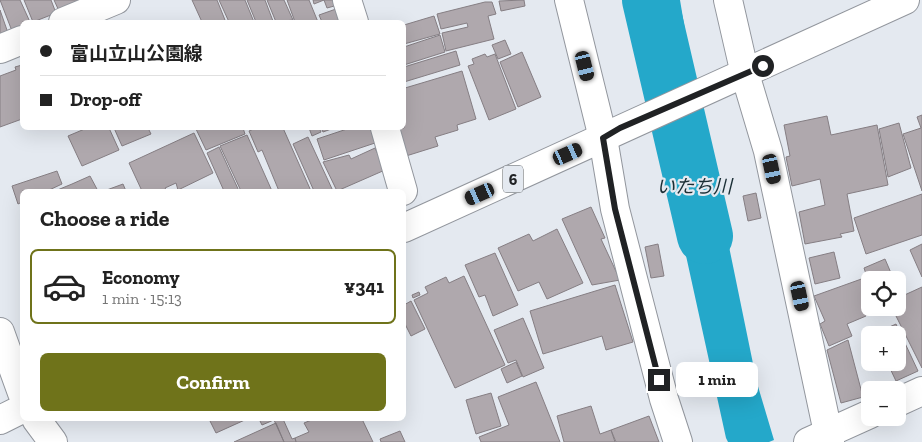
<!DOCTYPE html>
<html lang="en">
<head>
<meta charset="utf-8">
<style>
	:root { --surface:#fff; --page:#f2f2f2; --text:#222; --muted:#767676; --line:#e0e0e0; --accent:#6f731a }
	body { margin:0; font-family:"Zilla Slab","Noto Sans JP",serif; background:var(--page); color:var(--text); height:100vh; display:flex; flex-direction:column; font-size:19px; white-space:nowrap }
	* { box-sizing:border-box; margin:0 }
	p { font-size:16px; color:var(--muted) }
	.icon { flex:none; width:28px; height:28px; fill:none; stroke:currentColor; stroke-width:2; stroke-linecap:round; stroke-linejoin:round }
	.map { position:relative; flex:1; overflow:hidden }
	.drawer { position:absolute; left:20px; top:189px; width:386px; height:232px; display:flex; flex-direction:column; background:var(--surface); border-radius:8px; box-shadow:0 5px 20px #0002 }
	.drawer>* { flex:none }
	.guide { position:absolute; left:20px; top:20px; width:386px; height:110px; border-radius:8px; box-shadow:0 5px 20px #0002; display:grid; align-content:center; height:110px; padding:0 20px; background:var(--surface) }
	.tools { position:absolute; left:861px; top:271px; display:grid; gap:10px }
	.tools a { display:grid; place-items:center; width:45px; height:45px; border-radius:8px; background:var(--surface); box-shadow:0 5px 20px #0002; font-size:25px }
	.end { position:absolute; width:22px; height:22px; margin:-11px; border:6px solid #202224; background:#fff; box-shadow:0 0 0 2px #fff }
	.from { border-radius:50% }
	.bubble { position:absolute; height:35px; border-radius:8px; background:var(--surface); box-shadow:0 5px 20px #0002; font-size:16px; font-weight:700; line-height:35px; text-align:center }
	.car { position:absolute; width:15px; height:30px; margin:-15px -8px; border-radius:6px; box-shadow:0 0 4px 1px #0007; background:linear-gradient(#222 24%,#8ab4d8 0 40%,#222 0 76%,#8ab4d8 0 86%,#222 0) }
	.guide b { display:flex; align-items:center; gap:18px; height:48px; font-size:19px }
	.guide b+b { border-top:1px solid var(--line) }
	.guide i { width:12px; height:12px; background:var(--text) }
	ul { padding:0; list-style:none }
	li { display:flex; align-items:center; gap:15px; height:75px; margin:0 10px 8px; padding:0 10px; border:2px solid transparent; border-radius:8px }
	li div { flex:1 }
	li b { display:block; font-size:19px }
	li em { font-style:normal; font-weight:700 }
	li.current { border-color:var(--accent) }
	li>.icon { width:45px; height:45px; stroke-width:1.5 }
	h2 { padding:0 20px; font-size:22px; line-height:60px }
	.action { display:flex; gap:10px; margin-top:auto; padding:10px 20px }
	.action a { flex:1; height:58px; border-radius:8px; background:var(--accent); color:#fff; font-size:20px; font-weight:700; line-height:58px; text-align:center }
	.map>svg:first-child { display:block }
	.water { fill:#24a8ca }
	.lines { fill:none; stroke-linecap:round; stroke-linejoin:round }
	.river { stroke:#24a8ca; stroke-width:56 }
	.building { fill:#afa8ad; stroke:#857e83 }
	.minor-casing { stroke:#92969d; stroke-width:30 }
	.tertiary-casing { stroke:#92969d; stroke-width:30 }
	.primary-casing { stroke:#92969d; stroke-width:30 }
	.minor { stroke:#fff; stroke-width:28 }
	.tertiary { stroke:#fff; stroke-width:28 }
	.primary { stroke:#fff; stroke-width:28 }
	.route { stroke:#202224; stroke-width:6 }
	.labels { text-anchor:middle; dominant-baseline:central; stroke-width:4.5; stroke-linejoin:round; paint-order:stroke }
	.shield { fill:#e4e9f0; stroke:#5b5e61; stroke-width:1 }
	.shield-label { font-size:16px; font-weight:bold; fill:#202224 }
	.water-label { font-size:19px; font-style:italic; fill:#1a2e35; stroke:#e4e9f0 }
</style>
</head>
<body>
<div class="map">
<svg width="922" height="442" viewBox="0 0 922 442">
	<rect width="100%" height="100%" fill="#e4e9f0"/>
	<path class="water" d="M624,0H680L685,30L635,52Z
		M709,149L757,383L774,440L769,442H728L726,438L667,169Z"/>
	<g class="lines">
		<path class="river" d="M650,0L705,236"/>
	</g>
	<path class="building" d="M0,0H20L30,22H22V26L12,31Z
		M24,0H51L56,13L33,22Z
		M54,0H86L59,11Z
		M192,0H217L225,20L220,22H202Z
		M219,0H245L254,22H229Z
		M247,0H265L273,21L256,22Z
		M267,0H284L293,20L276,22Z
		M287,0H309L318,22H295Z
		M313,0H336L338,5L327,8L324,0L314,4Z
		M524,0L525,6L501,11L499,1Z
		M485,2H492L496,14L488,16L494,39L446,51L442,33L468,27L467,23L441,29L437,14Z
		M336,9L342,22H322L319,15Z
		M0,10L8,33L0,36Z
		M434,16L440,34L404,44V25Z
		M440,35L445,52L404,65V47Z
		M505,40L511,54L498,59L492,45Z
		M456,51L460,65L404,82V67Z
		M522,52L541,97L518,107L500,62Z
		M485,54L487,57L495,54L516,109L489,120L468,66L474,64L472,59Z
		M22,65V119L0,127V76L16,70L15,67Z
		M462,71L476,119L457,125L458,130L435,137L438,146L406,156L398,128H404V83L405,88Z
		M922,115V191L903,134L921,128L917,117Z
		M827,116L831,135L877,125L888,185L847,194L854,231L840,234L842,237L805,244L799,212L825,205L820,179L792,186L786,157L790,156L784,125Z
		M899,123L911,168L888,177L879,129Z
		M87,128H109L119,150L82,166L68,136Z
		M114,128H148L151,134L122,146Z
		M199,128H243L245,134L206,150L196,129Z
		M256,128H283L311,191H279L262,150L258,152L249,131Z
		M309,128H319L321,132L312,136Z
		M321,128H334L323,132Z
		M350,128H372L378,142L324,160L317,139Z
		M194,133L213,173L178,190L176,183L165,188L167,191H142L129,163Z
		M247,135L272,191H241L220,146Z
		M308,137L333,191H314L293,144Z
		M219,147L239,191H224L207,153Z
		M375,148L385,170L337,191L323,162L349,155L351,159Z
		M57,171L62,184L47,191H22V202L18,204L12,186Z
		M90,176L98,191H55L72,184Z
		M123,184L126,191H104Z
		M756,193L761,218L748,221L743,196Z
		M922,194V235L866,254L854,218Z
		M591,207L605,238L601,239L620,280L592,285L562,219Z
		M557,229L583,283L547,299L539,282L518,291L498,248L529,234L533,241Z
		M658,244L664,276L651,278L645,247Z
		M922,244V277L910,250Z
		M834,252L840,278L815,284L809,258Z
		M495,253L518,305L493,316L485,295L479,297L465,265Z
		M885,259L894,280H870V301L862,305L866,316L847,324L852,336L829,346L820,324L825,321L814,296L867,277L864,268Z
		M464,276L505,365L455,388L414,300L428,293L425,287L446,277L449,283Z
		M615,285L633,342L606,350L602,336L543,354L530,311Z
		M922,287V368L892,308H898V298Z
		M419,292L420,295L413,298L412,295Z
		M411,301L425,329L411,336L404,322V305Z
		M523,318L544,368L523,377L516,360L508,363L494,330Z
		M896,324L918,371L896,381L887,362H898V335L874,334Z
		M848,340L863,397L841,403L827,350Z
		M516,362L522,376L507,383L501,369Z
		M536,382L560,442H481L479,437L509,425L498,397Z
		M491,393L501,426L476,434L466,400Z
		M591,406L600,434L611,430L615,442H564L557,416Z
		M649,416L659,442H616L611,430Z
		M209,419H247L216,433Z
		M259,419H276L262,425Z
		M277,419H283L292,439L295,438L296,442H284L274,420Z
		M314,419H362L373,442H296L295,438L309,432L304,423Z
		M276,423L284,442H234Z
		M400,431L405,442H381L380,439Z"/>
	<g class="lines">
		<g class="minor-casing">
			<path id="minor" d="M347,0L354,22
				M569,0L603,138L615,209L664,399L678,442
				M728,0L745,74L768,151L830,442
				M63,22L116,0
				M0,49L22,40
				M385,128L403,191
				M898,402L922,391
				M808,442L870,414"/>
		</g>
		<g class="tertiary-casing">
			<path id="tertiary" d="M0,332L22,393
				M36,419L53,442"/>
		</g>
		<g class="primary-casing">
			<path id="primary" d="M404,228L905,0
				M0,420L22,409"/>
		</g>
		<use href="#minor" class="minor"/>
		<use href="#tertiary" class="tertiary"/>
		<use href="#primary" class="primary"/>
	</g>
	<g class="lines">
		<path class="route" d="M659,380L615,209L603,138L620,128L763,66"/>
	</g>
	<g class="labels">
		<rect class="shield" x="503" y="165.5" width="20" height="27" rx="4"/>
		<g class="shield-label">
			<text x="513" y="179">6</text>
		</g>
		<g class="water-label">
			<text x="694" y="186">いたち川</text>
		</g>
	</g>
</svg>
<div class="tools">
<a><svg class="icon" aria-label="locate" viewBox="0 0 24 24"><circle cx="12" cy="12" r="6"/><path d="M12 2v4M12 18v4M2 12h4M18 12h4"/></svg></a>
<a>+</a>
<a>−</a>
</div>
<i class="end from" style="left:763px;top:66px"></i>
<i class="end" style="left:659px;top:380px"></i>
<div class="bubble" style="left:676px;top:362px;width:82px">1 min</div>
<i class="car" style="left:585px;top:66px;rotate:166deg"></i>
<i class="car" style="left:568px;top:154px;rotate:66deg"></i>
<i class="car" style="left:772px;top:169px;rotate:168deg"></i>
<i class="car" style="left:480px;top:194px;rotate:246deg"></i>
<i class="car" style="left:800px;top:296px;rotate:168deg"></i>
<div class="guide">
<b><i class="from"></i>富山立山公園線</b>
<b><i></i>Drop-off</b>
</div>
<section class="drawer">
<h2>Choose a ride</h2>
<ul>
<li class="current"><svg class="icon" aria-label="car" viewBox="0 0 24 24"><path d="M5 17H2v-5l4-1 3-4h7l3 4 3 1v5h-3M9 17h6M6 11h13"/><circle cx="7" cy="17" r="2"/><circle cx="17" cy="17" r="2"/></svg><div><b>Economy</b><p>1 min · 15:13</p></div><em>¥341</em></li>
</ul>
<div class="action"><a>Confirm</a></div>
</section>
</div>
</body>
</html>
